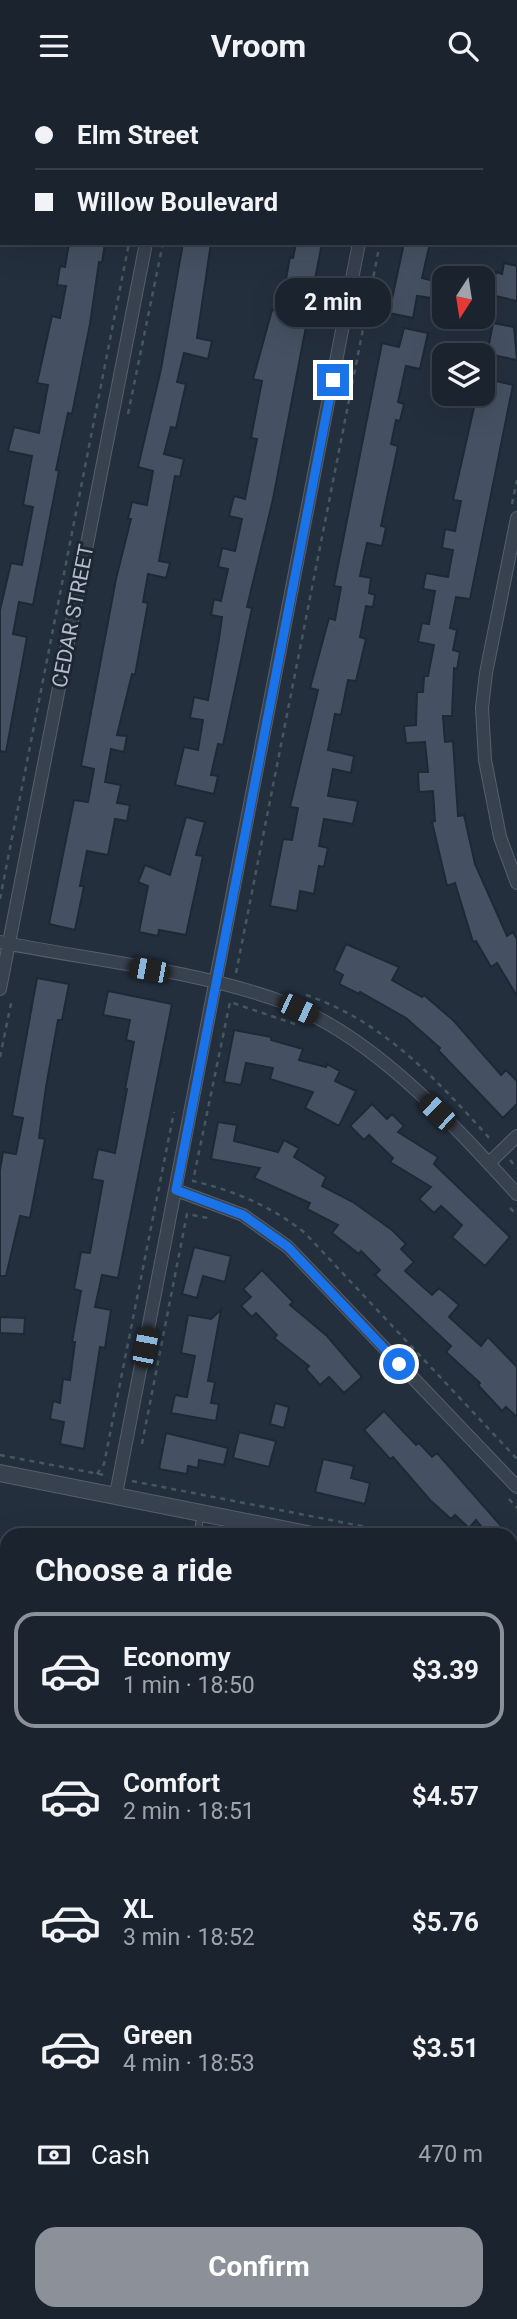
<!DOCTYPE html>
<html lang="en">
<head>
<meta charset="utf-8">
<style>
	:root { --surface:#1b232e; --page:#282f3a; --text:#f1f3f6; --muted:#a0a4aa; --line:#39404a; --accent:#8c9099 }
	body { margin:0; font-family:Roboto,sans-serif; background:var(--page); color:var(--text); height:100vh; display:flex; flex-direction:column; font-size:26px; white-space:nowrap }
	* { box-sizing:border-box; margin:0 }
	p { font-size:23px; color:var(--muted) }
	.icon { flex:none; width:38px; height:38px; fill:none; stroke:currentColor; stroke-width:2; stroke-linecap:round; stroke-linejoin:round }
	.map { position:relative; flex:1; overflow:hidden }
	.drawer { position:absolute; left:0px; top:1437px; width:518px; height:793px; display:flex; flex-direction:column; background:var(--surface); border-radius:21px 21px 0 0; box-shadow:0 7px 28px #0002,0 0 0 2px var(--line) }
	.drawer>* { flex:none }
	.hud { position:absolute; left:0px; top:0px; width:518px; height:154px; box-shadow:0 7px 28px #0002,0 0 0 2px var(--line); display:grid; align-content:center; height:154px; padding:0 35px; background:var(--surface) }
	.needle { width:46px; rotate:192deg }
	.buttons { position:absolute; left:432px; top:175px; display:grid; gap:14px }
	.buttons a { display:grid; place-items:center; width:63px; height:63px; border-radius:14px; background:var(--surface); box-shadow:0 7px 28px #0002,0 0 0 2px var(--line); font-size:35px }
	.end { position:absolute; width:32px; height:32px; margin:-16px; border:9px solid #1a73e8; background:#fff; box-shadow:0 0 0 4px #fff }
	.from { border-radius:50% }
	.bubble { position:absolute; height:49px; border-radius:21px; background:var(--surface); box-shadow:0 7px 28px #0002,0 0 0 2px var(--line); font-size:23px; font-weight:700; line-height:49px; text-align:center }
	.car { position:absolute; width:21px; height:42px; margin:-21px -10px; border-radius:9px; box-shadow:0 0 5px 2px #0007; background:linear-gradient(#222 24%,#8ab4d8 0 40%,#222 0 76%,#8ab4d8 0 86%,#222 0) }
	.hud b { display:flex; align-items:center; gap:24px; height:66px; font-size:26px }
	.hud b+b { border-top:2px solid var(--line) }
	.hud i { width:18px; height:18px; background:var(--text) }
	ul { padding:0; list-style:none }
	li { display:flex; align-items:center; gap:21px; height:116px; margin:0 14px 10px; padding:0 21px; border:4px solid transparent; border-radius:21px }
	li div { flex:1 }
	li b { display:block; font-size:26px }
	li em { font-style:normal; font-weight:700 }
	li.selected { border-color:var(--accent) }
	li>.icon { width:63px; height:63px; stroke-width:1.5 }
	h2 { padding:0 35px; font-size:32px; line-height:84px }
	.pay { display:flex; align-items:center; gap:18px; height:77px; padding:0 35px; font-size:26px }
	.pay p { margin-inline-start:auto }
	.cta { display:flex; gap:14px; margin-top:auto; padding:14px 35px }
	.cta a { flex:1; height:80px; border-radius:21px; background:var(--accent); color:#fff; font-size:28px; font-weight:700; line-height:80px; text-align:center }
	header { display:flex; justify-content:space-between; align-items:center; height:91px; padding:0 35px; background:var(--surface); font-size:32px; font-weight:700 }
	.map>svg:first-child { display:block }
	.building { fill:#455162; stroke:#1f2835; stroke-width:2 }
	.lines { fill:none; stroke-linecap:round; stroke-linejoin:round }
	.service-casing { stroke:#565f6c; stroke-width:8 }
	.minor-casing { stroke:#565f6c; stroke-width:14 }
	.tertiary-casing { stroke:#565f6c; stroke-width:18 }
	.secondary-casing { stroke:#565f6c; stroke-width:19 }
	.path { stroke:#44595c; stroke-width:2.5; stroke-dasharray:5 5; stroke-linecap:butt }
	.service { stroke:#38414e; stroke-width:6 }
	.minor { stroke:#38414e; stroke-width:12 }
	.tertiary { stroke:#38414e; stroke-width:16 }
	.secondary { stroke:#465061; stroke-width:18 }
	.route { stroke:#1a73e8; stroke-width:9 }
	.labels { text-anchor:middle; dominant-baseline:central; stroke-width:6; stroke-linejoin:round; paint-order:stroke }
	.street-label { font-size:21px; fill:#b4bcc9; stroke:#1d2633 }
</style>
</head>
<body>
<header><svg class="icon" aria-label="menu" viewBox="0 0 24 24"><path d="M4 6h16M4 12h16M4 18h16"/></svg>Vroom<svg class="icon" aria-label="search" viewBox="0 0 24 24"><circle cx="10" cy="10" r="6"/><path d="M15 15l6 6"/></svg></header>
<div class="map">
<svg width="517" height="2228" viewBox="0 0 517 2228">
	<rect width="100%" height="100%" fill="#242f3e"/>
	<path class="building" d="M69,152H105L102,172L99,171L90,233L72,323L68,322L56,379L59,380L33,514L19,511L13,543L27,546L6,661L0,660V519L11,472L22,474L33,416L23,414L32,365L8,360L14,336L39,342L48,294L37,292L52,225L60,227L66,195L57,194L60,175L65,176Z
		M183,152H211L197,247L212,250L208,268L184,262L177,291L186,293L176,337L171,336L164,363L184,368L180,386L175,385L159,470L170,472L166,487L148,483L143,511L148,512L135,584L132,583L117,644L127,645L124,661L111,658L105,691L121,694L117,712L130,714L127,730L115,728L108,764L87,760L80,795H84L75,839L49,833L74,709L88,711L94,678L81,675L116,488L131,428H128L132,411L147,414L153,380L138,376L161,278Z
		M296,152H322L273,408L247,516L252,517L223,654L218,653L211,684L218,685L214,703L175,694L184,656L198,659L203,629L190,627L194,606L208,609L219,548L222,526L211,524L214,508L221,510L228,478L218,476L222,457L235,460L242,428L229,425L234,405L245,408L257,348L251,347L262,290L253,288L272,219L280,221L290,166L293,167Z
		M404,152H430L422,187L434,190L431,207L417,205L413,227L389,222Z
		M504,172L517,175V210L491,204L496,181L502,183Z
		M493,232L514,236L517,269L487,263Z
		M404,237L428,242L420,278L406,275L398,311L404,313L400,330L396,329L391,353L398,355L381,435L386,436L382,455L367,452L360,485L371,487L369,502L375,504L373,516L366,515L360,546L366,548L356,590L348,589L341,624L335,623L328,659L354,665L351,682L333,678L328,705L358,710L353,733L324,728L319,755L328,757L324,776L319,775L314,803L300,800L297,820L270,815L283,748L292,749L298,717L290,716L318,599L310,597L329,527L335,529L341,496L334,495L382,252L399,256Z
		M483,287L513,294L470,508L456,506L450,537L457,539L453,559L460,561L457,578L454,577L452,625H443L445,651L453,650L458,725L464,724L475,773L507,845L513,841L517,848V905L497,872L491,876L476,850L473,851L455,792L447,795L432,731L435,730L433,700L419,701L418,681H428L425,651L406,652L404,635L416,634L417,601H423L424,585H428L434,554L418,551L422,532L429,533L435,500L423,498L426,482L448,486L453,459L442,457L445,438L455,440L461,410L453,409L477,303H483Z
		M186,726L205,731L196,764L203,765L186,844L159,839L158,845L139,841L148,795L138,791L145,774L170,784Z
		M346,853L399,876L392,889L422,906L424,904L454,930L501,984L506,979L517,990V1013L503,1027L438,959L440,957L406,927L360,901L359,903L339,893L343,884L334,879Z
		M37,887L69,893L62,929H58L46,996L39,1047L45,1048L30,1127L20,1125L6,1185H0V1079L3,1061L16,1063L23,1027L12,1025Z
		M108,900L172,913L118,1187L102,1184L95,1216L111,1219L105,1257L100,1256L84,1358L60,1353L64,1331L50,1328L53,1310L60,1312L63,1288L70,1289L75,1251H72L81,1200L74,1198L81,1161L90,1162L103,1090L92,1088L98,1058L115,1062L127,998H125L134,951L126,949L130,929L103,924Z
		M234,939L271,946V949L303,958L299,969L326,976L327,973L340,980L335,990L356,1000L339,1035L305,1017L313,1001L270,988L273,977L246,972L241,994L224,991Z
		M372,1013L387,1028L392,1023L404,1035L398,1041L438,1066L434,1073L510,1146L485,1175L452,1146L462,1134L441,1115L434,1122L419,1108L431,1096L390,1071L393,1067L369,1044L364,1049L350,1035Z
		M218,1031L237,1034L234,1050L278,1061L284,1049L299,1057L294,1066L326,1086L322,1095L353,1111L392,1139L406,1153L401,1158L414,1171L405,1180L432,1204L439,1197L459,1214L449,1226L481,1255L488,1246L517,1276V1326L506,1316L502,1320L478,1294L480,1292L446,1261L451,1255L375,1184L380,1179L361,1160L359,1163L332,1142L338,1134L307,1118L310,1112L254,1087L260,1077L211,1068Z
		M194,1156L231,1165L225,1191L203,1185L197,1207L182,1203Z
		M262,1179L293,1211L290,1214L327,1245L362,1286L344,1302L329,1286L320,1294L306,1278L309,1275L274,1247L277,1244L256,1222L252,1226L241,1215L251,1206L243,1198Z
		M221,1219L208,1290L215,1291L211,1312L219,1313L216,1330L171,1322L175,1304L187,1306L195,1265L181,1262L188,1224L211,1228Z
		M0,1226L25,1227L24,1243L0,1242Z
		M275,1312L289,1316L284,1337L270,1333Z
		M384,1320L416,1354L419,1352L432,1366L437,1362L502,1436L492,1444H488L476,1429L469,1437L455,1424L451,1428L430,1409L393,1366L390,1368L364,1339Z
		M239,1341L276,1350L269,1376L233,1367Z
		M166,1342L228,1357L224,1374L199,1369L198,1377L188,1375L187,1383L159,1378Z
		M323,1368L354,1375L351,1387L370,1392L365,1413L315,1401Z"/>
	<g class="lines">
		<g class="service-casing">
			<path id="service" d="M197,1444L201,1423"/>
		</g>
		<g class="minor-casing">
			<path id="minor" d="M176,2V0
				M388,2L389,0
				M517,427L486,582L482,617L485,669L500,746L517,792
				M0,851C90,869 194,879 280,910C371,942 453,1033 517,1103
				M0,898L146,152
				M489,1072L517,1045
				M176,1099L243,1124L288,1156L517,1396
				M116,1403L359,152"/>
		</g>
		<g class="tertiary-casing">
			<path id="tertiary" d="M428,0L437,2
				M516,17H517
				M0,1382L312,1444
				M511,1484L517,1485"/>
		</g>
		<g class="secondary-casing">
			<path id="secondary" d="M28,2V0
				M0,77L2,72"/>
		</g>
		<path class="path" d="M193,2V0
			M516,36H517
			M128,323L163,152
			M512,413L517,389
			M0,808L129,152
			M236,882L380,152
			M306,904C384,930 438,990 491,1049
			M295,933L230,911L193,1090C235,1100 271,1115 305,1142L517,1368
			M0,966L12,908
			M510,1069L517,1077
			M510,1117L517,1124
			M142,1353L187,1123L208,1127
			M0,1364L104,1384
			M97,1383L104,1373L174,1021
			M132,1390L407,1444
			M509,1408L517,1417
			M511,1464L517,1465"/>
		<use href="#service" class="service"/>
		<use href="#minor" class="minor"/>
		<use href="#tertiary" class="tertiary"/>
		<use href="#secondary" class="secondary"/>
	</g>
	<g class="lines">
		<path class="route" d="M333,289L176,1099L243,1124L288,1156L399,1273"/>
	</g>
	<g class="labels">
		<g class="street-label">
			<text transform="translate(73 525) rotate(-79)">CEDAR STREET</text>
		</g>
	</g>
</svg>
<div class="buttons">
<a><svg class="needle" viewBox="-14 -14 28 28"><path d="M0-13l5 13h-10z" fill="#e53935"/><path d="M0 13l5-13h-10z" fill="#a0a4aa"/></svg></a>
<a><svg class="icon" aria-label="layers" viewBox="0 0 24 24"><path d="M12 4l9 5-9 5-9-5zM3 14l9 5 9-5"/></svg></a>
</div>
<i class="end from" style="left:399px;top:1273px"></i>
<i class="end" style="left:333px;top:289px"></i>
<div class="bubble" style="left:275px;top:187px;width:116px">2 min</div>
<i class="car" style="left:149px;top:879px;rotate:281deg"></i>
<i class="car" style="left:298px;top:918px;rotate:115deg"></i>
<i class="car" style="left:437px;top:1021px;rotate:314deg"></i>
<i class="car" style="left:145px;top:1256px;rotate:11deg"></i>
<div class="hud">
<b><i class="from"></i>Elm Street</b>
<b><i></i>Willow Boulevard</b>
</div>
<section class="drawer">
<h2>Choose a ride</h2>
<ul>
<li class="selected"><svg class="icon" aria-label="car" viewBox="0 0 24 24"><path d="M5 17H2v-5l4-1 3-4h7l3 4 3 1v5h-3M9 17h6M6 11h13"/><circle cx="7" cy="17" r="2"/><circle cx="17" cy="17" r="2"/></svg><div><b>Economy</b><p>1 min · 18:50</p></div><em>$3.39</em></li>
<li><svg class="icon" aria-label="car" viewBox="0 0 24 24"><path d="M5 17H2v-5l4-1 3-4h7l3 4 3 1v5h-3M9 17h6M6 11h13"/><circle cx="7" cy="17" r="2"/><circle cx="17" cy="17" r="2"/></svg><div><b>Comfort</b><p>2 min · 18:51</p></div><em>$4.57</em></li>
<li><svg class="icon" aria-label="car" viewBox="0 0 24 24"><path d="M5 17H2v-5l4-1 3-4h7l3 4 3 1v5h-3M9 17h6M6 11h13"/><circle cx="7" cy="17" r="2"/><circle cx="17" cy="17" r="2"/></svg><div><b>XL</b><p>3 min · 18:52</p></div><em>$5.76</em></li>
<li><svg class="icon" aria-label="car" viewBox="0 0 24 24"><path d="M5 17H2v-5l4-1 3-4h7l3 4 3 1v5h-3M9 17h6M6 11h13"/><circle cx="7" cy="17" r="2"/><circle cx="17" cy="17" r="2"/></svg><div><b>Green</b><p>4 min · 18:53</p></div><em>$3.51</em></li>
</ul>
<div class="pay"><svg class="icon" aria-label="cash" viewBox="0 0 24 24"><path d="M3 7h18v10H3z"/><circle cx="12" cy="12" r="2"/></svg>Cash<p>470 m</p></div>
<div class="cta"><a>Confirm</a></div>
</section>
</div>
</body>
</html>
